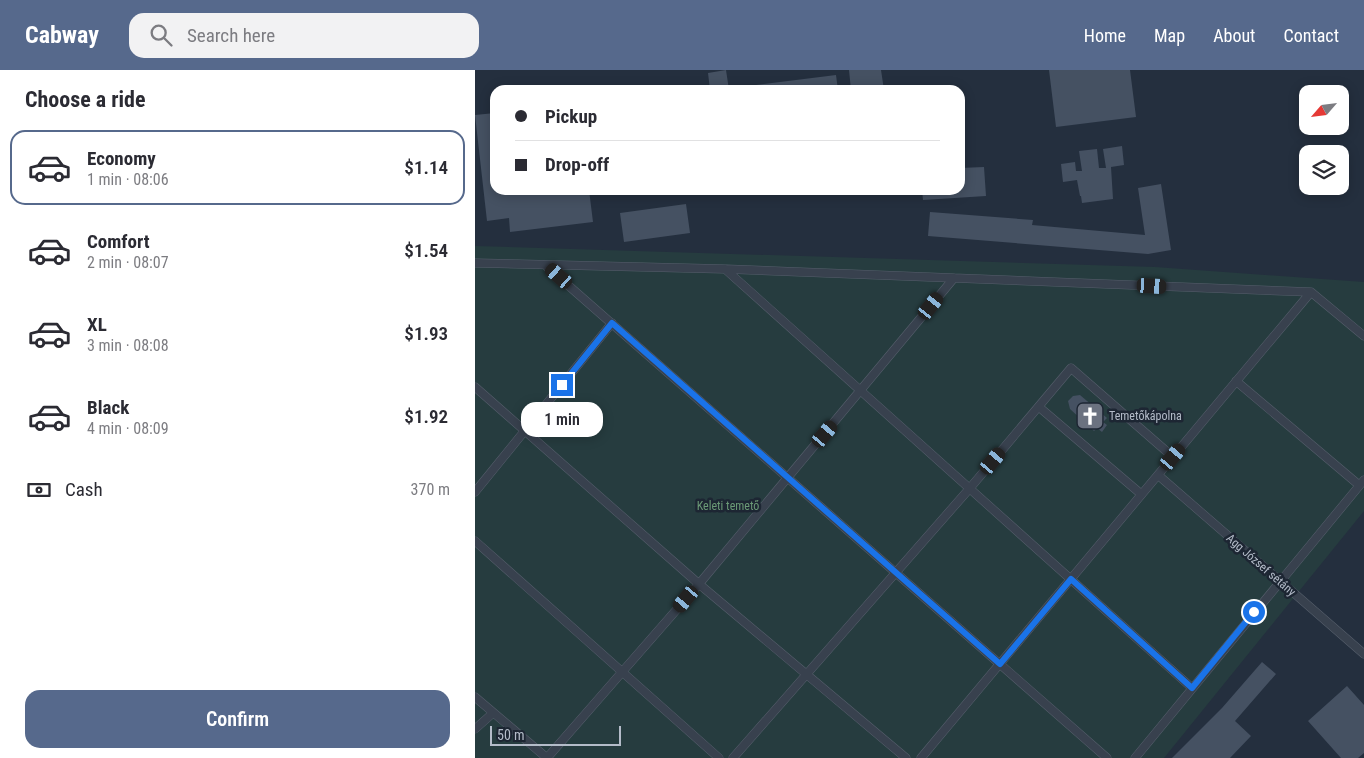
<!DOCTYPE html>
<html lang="en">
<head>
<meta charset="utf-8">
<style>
	:root { --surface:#fff; --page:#f2f2f3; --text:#2b2b33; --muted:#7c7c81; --line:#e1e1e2; --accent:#56698c }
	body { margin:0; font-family:"Roboto Condensed",sans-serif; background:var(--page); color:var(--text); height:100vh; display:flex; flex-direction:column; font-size:19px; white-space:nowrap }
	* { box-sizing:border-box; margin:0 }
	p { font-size:16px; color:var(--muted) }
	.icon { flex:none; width:28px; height:28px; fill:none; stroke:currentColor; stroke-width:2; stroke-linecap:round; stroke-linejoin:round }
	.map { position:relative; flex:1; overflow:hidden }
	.side { display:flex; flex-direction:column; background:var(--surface); width:475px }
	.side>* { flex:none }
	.banner { position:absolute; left:15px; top:15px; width:475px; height:110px; border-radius:15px; box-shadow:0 2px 12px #0003; display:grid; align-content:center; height:110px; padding:0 25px; background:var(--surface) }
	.needle { width:32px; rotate:242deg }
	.tools { position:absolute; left:824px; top:15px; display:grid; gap:10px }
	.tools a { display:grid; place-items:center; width:50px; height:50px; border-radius:10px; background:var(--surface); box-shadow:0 2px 12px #0003; font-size:25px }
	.scale { position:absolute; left:15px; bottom:12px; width:131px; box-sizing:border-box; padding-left:5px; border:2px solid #b4bcc9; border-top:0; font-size:14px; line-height:18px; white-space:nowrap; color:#b4bcc9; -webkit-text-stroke:4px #1d2633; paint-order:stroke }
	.end { position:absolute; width:22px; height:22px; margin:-11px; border:6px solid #1a73e8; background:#fff; box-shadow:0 0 0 2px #fff }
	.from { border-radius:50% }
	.bubble { position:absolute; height:35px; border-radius:15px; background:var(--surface); box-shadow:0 2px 12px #0003; font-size:16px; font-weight:600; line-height:35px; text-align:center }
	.car { position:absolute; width:15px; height:30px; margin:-15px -8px; border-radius:6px; box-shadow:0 0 4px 1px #0007; background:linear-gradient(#222 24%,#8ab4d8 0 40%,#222 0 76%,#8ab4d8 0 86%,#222 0) }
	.banner b { display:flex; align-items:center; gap:18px; height:48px; font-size:19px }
	.banner b+b { border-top:1px solid var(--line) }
	.banner i { width:12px; height:12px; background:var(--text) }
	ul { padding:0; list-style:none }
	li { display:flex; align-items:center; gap:15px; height:75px; margin:0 10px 8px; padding:0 15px; border:2px solid transparent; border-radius:15px }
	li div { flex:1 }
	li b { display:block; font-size:19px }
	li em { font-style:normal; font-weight:600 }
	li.active { border-color:var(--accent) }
	li>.icon { width:45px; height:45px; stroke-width:1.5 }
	h2 { padding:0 25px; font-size:22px; line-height:60px }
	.pay { display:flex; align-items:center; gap:12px; height:55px; padding:0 25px; font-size:19px }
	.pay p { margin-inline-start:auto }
	.action { display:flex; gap:10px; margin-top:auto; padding:10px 25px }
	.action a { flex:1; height:58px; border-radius:15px; background:var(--accent); color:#fff; font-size:20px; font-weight:600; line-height:58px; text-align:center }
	header { display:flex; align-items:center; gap:30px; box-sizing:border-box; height:70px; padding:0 25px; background:var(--accent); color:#fff }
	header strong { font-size:24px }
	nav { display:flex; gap:28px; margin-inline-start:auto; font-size:18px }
	.search { width:350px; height:45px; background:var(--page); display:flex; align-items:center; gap:12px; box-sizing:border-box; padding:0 18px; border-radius:15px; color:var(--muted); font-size:19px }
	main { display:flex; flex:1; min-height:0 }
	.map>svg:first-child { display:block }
	.green { fill:#263c3f }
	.building { fill:#455162 }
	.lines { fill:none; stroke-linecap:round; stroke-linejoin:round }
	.lane-casing { stroke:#565f6c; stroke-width:9 }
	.lane { stroke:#38414e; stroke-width:8 }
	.route { stroke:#1a73e8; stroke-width:6 }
	.labels { text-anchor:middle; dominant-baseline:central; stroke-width:5; stroke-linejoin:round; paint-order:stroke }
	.poi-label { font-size:12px; fill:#b4bcc9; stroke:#1d2633; text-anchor:start }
	.park-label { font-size:12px; fill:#6b9a76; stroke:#1d2633 }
	.street-label { font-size:12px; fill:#b4bcc9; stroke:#1d2633 }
</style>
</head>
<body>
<header>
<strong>Cabway</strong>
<div class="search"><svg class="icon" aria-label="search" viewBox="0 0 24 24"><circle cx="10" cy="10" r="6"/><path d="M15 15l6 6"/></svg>Search here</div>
<nav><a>Home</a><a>Map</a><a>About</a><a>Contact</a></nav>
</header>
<main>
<section class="side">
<h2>Choose a ride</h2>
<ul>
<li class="active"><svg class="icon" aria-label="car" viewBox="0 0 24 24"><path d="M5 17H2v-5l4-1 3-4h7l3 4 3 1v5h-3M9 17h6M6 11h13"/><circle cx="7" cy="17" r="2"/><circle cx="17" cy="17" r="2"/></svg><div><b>Economy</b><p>1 min · 08:06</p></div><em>$1.14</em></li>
<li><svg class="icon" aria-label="car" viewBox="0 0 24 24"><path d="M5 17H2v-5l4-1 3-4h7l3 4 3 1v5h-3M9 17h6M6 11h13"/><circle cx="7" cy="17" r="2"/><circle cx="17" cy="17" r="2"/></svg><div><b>Comfort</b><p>2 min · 08:07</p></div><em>$1.54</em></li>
<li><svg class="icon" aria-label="car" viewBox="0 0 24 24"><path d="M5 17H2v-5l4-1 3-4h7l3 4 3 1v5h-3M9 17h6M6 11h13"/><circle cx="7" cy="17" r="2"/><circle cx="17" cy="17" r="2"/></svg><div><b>XL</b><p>3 min · 08:08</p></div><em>$1.93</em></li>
<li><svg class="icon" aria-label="car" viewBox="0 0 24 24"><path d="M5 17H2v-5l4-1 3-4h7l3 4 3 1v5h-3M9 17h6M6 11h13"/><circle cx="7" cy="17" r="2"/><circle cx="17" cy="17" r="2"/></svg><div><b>Black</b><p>4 min · 08:09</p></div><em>$1.92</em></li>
</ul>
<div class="pay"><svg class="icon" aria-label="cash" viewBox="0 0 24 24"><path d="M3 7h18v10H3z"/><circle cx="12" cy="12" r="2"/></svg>Cash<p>370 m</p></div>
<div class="action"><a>Confirm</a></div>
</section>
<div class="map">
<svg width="889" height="688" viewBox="0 0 889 688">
	<rect width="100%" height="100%" fill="#242f3e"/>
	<path class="green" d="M0,176L680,197L889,212V441L689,688H0Z"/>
	<path class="building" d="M251,0L254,20H235L233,3Z
		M374,0H406L409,20H376Z
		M574,0H655L661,47L581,57Z
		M361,5L363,20H281V15Z
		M20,43V120H114L118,152L35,162L34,148L12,151L0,45Z
		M647,76L649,95L636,97L638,129L607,133L606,126H605L602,110L588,112L586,94L600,92L601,101H607L604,81L622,79L624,98H631L628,79Z
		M509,97L511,126L448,130L447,120H485V98Z
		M686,114L696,180L673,184L453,166L455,142L558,150L557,155L670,165L663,118Z
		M211,134L215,163L149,172L145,143Z
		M605,325L632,348L628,352L632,355L627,362L622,358L619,361L595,339L593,331L598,326Z
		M787,592L801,604L760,651L776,666L755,688H697L747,638Z
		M872,616L889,635V683L883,688H866L833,651Z"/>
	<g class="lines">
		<g class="lane-casing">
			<path id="lane" d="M0,193L250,199L836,222L889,266
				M70,195L632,688
				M250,199L717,618
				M761,311L884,415
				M0,317L224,514L431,688
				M564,337L666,424
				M683,405L889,584
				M0,422L137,253
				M0,471L244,688
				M0,627L72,688
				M0,659L18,643
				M72,688L224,514L479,208
				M258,688L495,418L596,298L698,387
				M446,688L836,222
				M660,688L889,410"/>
		</g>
		<use href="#lane" class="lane"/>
	</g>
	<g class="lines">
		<path class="route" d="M87,315L137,253L525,594L596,509L717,618L779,542"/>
	</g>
	<defs>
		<g id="church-square" transform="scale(1.4375)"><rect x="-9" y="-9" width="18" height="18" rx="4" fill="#6b7280" stroke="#1d2633"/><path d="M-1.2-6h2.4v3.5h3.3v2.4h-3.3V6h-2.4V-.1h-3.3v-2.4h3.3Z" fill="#fff"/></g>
	</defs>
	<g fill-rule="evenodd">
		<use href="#church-square" x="615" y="346"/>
	</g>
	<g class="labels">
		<g class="poi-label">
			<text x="634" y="346">Temetőkápolna</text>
		</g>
		<g class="park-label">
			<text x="253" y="436">Keleti temető</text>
		</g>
		<g class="street-label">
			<text transform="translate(786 495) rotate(41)">Agg József sétány</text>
		</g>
	</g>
</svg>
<div class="tools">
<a><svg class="needle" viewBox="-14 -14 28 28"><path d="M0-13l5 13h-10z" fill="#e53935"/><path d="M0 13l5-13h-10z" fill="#7c7c81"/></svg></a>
<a><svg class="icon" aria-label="layers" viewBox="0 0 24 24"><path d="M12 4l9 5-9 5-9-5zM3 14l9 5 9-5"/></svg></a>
</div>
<div class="scale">50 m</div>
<i class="end from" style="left:779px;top:542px"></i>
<i class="end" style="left:87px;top:315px"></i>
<div class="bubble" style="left:46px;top:332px;width:82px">1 min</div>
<i class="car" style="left:84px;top:206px;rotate:311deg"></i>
<i class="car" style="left:677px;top:216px;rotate:93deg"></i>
<i class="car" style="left:456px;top:236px;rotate:39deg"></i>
<i class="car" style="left:350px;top:364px;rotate:40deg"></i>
<i class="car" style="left:698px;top:387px;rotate:40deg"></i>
<i class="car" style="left:518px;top:391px;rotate:40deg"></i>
<i class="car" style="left:211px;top:529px;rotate:220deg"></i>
<div class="banner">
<b><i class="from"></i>Pickup</b>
<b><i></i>Drop-off</b>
</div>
</div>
</main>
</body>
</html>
